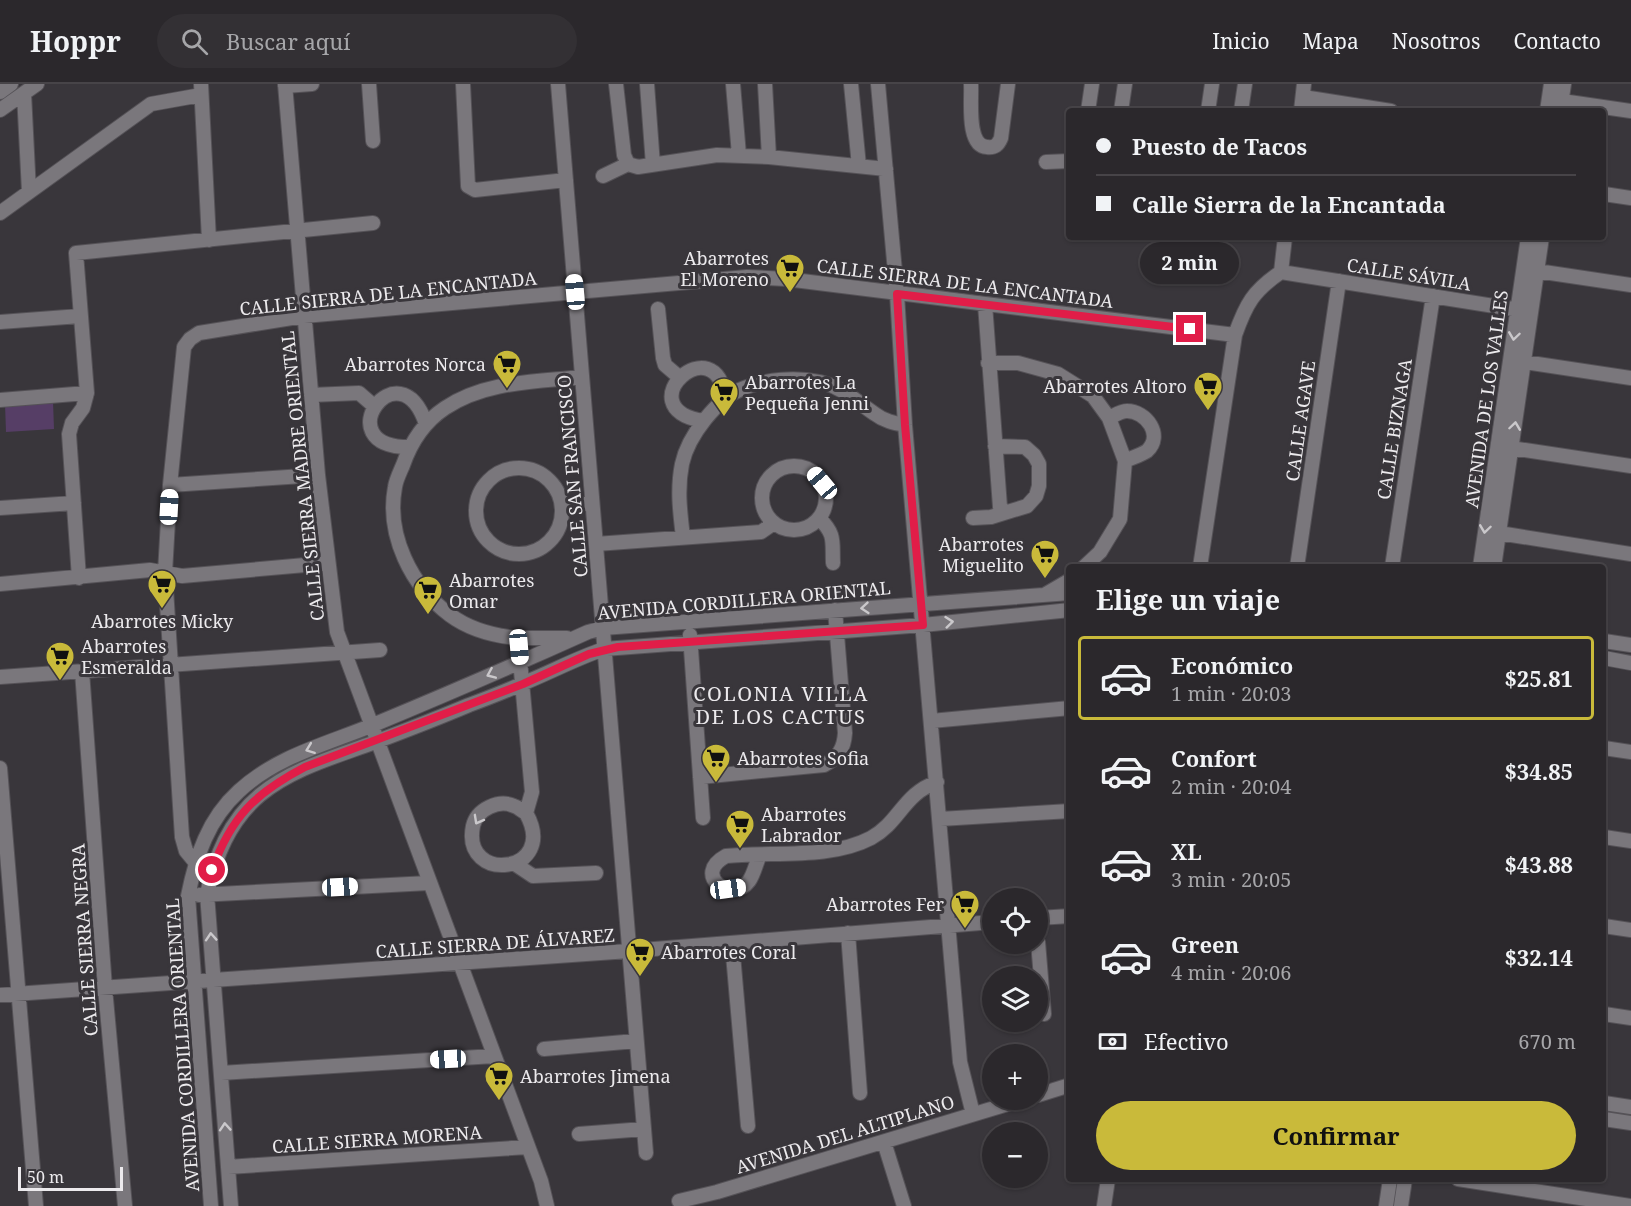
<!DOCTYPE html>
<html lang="es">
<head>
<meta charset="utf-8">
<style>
	:root { --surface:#2b282c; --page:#333034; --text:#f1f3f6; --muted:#a6a6a9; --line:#474448; --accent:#c9ba3a }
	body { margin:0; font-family:"Noto Serif",serif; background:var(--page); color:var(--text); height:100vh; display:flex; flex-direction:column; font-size:22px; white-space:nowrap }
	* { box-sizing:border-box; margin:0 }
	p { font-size:20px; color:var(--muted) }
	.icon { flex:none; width:33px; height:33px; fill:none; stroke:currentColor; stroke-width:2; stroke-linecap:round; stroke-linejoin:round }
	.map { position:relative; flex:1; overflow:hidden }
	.side { position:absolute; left:1066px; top:480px; width:540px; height:618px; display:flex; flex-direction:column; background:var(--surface); border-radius:6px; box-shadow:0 2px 4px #0004,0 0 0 2px var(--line) }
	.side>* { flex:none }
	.guide { position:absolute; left:1066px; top:24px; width:540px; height:132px; border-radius:6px; box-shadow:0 2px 4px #0004,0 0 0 2px var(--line); display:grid; align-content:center; height:132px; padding:0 30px; background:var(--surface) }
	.tools { position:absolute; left:982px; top:804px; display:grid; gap:12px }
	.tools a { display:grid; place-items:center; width:66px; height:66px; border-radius:50%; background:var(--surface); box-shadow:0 2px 4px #0004,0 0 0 2px var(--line); font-size:30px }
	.scale { position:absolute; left:18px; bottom:15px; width:105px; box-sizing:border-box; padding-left:6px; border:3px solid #eceaed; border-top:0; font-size:16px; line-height:21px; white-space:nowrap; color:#eceaed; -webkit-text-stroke:4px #39363b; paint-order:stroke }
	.end { position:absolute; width:27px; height:27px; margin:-14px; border:8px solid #e11d48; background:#fff; box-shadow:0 0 0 3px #fff }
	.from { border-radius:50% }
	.bubble { position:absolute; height:42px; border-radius:21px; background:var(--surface); box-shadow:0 2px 4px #0004,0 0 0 2px var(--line); font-size:20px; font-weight:700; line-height:42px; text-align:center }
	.car { position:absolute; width:18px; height:36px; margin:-18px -9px; border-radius:8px; box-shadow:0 0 4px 2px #0007; background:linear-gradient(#fff 24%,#345 0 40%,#fff 0 76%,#345 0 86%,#fff 0) }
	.guide b { display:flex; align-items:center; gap:21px; height:57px; font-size:22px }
	.guide b+b { border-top:2px solid var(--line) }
	.guide i { width:15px; height:15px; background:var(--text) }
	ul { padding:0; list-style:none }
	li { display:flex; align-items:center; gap:18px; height:84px; margin:0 12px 9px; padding:0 18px; border:3px solid transparent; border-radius:6px }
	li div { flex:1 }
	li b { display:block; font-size:22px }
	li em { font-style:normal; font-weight:700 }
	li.selected { border-color:var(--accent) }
	li>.icon { width:54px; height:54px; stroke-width:1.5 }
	h2 { padding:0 30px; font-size:27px; line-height:72px }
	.pay { display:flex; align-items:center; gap:15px; height:66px; padding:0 30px; font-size:22px }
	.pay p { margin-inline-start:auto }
	.action { display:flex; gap:12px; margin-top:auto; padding:12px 30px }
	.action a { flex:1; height:69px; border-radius:36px; background:var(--accent); color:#111; font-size:24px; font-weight:700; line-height:69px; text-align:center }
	header { display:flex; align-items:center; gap:36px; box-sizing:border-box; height:84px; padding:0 30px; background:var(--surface); border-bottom:2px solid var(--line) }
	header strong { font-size:28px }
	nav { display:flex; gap:33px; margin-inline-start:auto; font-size:21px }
	.search { width:420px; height:54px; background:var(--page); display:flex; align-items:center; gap:15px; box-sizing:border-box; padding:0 21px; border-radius:33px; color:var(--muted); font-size:22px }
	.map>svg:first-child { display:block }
	.green { fill:#563e66 }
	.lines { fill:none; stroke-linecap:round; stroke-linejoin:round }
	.minor-casing { stroke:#555257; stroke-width:16 }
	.minor { stroke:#7a777c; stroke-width:14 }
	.oneway { stroke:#cac8cb }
	.route { stroke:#e11d48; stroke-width:8 }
	.labels { text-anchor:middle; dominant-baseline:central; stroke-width:6; stroke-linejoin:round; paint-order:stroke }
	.poi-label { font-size:18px; fill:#eceaed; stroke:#39363b; text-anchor:start }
	.street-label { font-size:18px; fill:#eceaed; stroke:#39363b }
	.neighbourhood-label { font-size:20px; letter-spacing:1.5px; fill:#eceaed; stroke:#39363b }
</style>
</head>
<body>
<header>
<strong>Hoppr</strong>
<div class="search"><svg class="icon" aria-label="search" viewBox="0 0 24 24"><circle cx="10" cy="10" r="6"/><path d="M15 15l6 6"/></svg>Buscar aquí</div>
<nav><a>Inicio</a><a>Mapa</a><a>Nosotros</a><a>Contacto</a></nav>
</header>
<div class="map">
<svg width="1631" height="1122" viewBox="0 0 1631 1122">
	<rect width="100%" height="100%" fill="#39363b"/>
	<path class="green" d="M53,317L54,345L6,348L5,320Z"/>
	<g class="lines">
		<g class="minor-casing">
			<path id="minor" d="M201,0L209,156
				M285,0L318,391L337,548L541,1097L547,1122
				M369,0L373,57
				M463,0L468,102L475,106L566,96
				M558,0L646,1069
				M616,0L624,71L628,80L638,83L717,71L769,73L886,85
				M647,0L653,81
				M733,0L739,71
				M765,0L769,73
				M851,0L859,82
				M878,0L897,210L905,341L960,978L973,1030
				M971,0C972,16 966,62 987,63C995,64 998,61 1001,54L1008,0
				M285,2L312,0
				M0,8L11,0
				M24,9L29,108
				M1303,13L1391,27
				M1562,17L1631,27
				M0,26L37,0
				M1088,27L1092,0
				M1121,27L1125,0
				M1208,27L1212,0
				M1241,27L1245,0
				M1301,27L1304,0
				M1547,27L1551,0
				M1560,27L1564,0
				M1046,78L1070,77
				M603,92L628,80
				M1604,110L1631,114
				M0,129L151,20L201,11
				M1537,187L1631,201
				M1281,188L1526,227
				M1281,188L1285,153
				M985,220L1000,423L1004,427
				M658,225L663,274L665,281L679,293
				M0,238L80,232
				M1524,278L1631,294
				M988,279H1018L1058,290L1093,312L1109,334L1125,377L1120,435L1100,468L1084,483
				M311,311L359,309L374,322
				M0,316L87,309
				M1109,334C1115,331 1121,327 1127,327C1146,327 1164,351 1147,367C1141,371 1131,374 1125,377
				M703,337C624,323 718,239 725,316
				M409,363C325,363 399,260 426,340
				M1511,364L1631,382
				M762 414a32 32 0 1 1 64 0a32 32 0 1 1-64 0Z
				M476 427a43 43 0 1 1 86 0a43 43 0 1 1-86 0Z
				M170,401L318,391
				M562,422L592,419
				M0,424L74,419
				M819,434C836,451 832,457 833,479
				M973,434L991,433L1027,422L1036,412L1039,402V380L1034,371L1025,363L995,362
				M1499,449L1631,470
				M683,453C680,428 677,405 682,380C688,352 717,314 744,304C767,295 796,293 820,298C843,303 857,318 875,330C884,337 894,339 905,341
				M596,460L761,448L774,439
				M1200,483L1235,251C1246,220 1253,207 1281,188
				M1297,483L1339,197
				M1392,483L1433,212
				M1480,483L1528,153
				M1494,483L1542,153
				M79,494L69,350L72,339L83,324L87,309L76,169L373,139
				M0,500L150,486L182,492L328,479
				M1046,510L1070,496
				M690,551L703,734
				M518,554H567
				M1604,557L1631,561
				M1604,574L1631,579
				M82,587L105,904L125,1122
				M0,593L380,566
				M931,637L1070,624
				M1604,664L1631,668
				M0,684L36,1122
				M700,693L824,681C838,674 844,665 845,649L835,526
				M526,729C522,727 518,723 514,722C499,715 477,725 473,742C461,801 560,790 526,729L532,708L518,554C495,552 469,545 450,531C411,502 386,451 395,403C396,396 400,388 403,381C411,358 424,338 445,324C485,297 536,298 582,293
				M940,735L1070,727
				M1604,753L1631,757
				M760,771C756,779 754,790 749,797C732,820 691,791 726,772C771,767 829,776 871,754C900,738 903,710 937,698
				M515,780L533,792L596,789
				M210,796L186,767L182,753L165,489L170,401L184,263L190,255L199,249L304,232L747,193L786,195L1235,251
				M199,811L429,799
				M1038,834L1070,832
				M1604,842L1631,846
				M848,849L860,1009
				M1038,858L1044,930
				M732,859L748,1042
				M0,911L629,867L993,838
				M1604,930L1631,934
				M544,965L636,957
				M221,989L494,972
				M1038,1011L1070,1001
				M1604,1019L1631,1023
				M1604,1035L1631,1039
				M579,1050L644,1045
				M884,1058L904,1122
				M228,1083L528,1063
				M1458,1095L1631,1122
				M679,1117L717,1108L1021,1016
				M211,1122L188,812C196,772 208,735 239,707C277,672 327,660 373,641C445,611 517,580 588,548L603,544L1070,509
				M231,1122L207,810C215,773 229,737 260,711C293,684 335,673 375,658C407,646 438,634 469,621C488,614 506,607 524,599C551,588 577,574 604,565L923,541L1070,526
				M1104,1122L1108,1095
				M1386,1122L1390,1095
				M1401,1122L1405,1095"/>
		</g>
		<use href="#minor" class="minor"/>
	</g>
	<defs><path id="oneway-chevron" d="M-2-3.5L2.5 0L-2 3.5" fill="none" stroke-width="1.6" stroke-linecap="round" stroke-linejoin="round" transform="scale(1.5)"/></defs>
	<g class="oneway">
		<use href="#oneway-chevron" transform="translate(1514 252) rotate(98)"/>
		<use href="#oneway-chevron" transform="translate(1515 342) rotate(-82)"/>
		<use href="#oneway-chevron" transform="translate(1485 445) rotate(98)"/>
		<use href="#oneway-chevron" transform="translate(865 524) rotate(175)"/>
		<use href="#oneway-chevron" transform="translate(949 538) rotate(-6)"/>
		<use href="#oneway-chevron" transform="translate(491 590) rotate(157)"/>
		<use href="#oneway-chevron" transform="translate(310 665) rotate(159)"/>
		<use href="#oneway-chevron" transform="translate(478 736) rotate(119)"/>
		<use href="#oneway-chevron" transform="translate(211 853) rotate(-94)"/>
		<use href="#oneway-chevron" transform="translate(225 1043) rotate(-94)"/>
	</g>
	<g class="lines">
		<path class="route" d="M212,786C231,733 255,709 305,683L523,600L589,570L618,563L923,541L905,341L897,210L1190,245"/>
	</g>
	<defs>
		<g id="supermarket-pin" transform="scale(1.5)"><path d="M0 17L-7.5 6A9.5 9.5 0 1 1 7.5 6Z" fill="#c9ba3a" stroke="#39363b"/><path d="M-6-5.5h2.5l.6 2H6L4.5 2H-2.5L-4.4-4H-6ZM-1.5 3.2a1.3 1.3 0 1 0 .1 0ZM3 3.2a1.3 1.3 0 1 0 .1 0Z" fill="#111"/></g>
	</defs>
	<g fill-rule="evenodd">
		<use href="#supermarket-pin" x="790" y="184"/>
		<use href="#supermarket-pin" x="507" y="280"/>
		<use href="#supermarket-pin" x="1208" y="302"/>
		<use href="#supermarket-pin" x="724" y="308"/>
		<use href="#supermarket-pin" x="1045" y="470"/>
		<use href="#supermarket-pin" x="162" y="500"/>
		<use href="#supermarket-pin" x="428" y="506"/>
		<use href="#supermarket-pin" x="60" y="572"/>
		<use href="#supermarket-pin" x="716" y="674"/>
		<use href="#supermarket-pin" x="740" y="740"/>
		<use href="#supermarket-pin" x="965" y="820"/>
		<use href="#supermarket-pin" x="640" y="868"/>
		<use href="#supermarket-pin" x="499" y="992"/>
	</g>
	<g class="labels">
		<g class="poi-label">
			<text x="769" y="174" text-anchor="end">Abarrotes<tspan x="769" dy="21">El Moreno</tspan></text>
			<text x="486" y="280" text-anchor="end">Abarrotes Norca</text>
			<text x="745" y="298">Abarrotes La<tspan x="745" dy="21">Pequeña Jenni</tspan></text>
			<text x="1187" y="302" text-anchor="end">Abarrotes Altoro</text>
			<text x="1024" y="460" text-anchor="end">Abarrotes<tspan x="1024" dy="21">Miguelito</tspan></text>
			<text x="449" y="496">Abarrotes<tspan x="449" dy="21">Omar</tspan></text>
			<text x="162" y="537" text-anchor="middle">Abarrotes Micky</text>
			<text x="81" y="562">Abarrotes<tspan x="81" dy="21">Esmeralda</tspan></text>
			<text x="737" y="674">Abarrotes Sofia</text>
			<text x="761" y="730">Abarrotes<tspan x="761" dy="21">Labrador</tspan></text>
			<text x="944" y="820" text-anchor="end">Abarrotes Fer</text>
			<text x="661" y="868">Abarrotes Coral</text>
			<text x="520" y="992">Abarrotes Jimena</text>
		</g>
		<g class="street-label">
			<text transform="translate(1409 190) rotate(9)">CALLE SÁVILA</text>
			<text transform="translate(965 199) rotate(7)">CALLE SIERRA DE LA ENCANTADA</text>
			<text transform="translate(388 209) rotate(-6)">CALLE SIERRA DE LA ENCANTADA</text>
			<text transform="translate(1486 315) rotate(-82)">AVENIDA DE LOS VALLES</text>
			<text transform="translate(1300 337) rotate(-82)">CALLE AGAVE</text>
			<text transform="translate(1394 345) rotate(-81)">CALLE BIZNAGA</text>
			<text transform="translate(302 392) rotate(-96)">CALLE SIERRA MADRE ORIENTAL</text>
			<text transform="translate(572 392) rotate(-95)">CALLE SAN FRANCISCO</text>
			<text transform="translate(744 516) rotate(-5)">AVENIDA CORDILLERA ORIENTAL</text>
			<text transform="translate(84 856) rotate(-94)">CALLE SIERRA NEGRA</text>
			<text transform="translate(495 859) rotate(-4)">CALLE SIERRA DE ÁLVAREZ</text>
			<text transform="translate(182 961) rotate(-94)">AVENIDA CORDILLERA ORIENTAL</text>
			<text transform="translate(845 1050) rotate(-17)">AVENIDA DEL ALTIPLANO</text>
			<text transform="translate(377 1055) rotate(-4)">CALLE SIERRA MORENA</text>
		</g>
		<g class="neighbourhood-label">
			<text x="781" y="609">COLONIA VILLA<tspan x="781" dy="23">DE LOS CACTUS</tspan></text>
		</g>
	</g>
</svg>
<div class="tools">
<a><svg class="icon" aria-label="locate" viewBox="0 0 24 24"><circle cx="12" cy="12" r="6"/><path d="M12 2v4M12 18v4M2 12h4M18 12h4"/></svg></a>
<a><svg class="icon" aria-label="layers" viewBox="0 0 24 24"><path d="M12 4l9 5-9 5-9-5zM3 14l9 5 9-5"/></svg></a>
<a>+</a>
<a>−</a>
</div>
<div class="scale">50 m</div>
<i class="end from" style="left:212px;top:786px"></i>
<i class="end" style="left:1190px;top:245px"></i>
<div class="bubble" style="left:1140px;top:158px;width:99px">2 min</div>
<i class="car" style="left:575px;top:208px;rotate:355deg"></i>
<i class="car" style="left:822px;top:399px;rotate:320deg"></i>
<i class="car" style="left:169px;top:423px;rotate:3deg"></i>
<i class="car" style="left:519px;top:563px;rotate:175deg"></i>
<i class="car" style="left:340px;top:803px;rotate:87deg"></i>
<i class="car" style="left:728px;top:805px;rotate:82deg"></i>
<i class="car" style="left:448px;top:975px;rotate:267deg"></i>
<div class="guide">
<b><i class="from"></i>Puesto de Tacos</b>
<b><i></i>Calle Sierra de la Encantada</b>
</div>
<section class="side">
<h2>Elige un viaje</h2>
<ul>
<li class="selected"><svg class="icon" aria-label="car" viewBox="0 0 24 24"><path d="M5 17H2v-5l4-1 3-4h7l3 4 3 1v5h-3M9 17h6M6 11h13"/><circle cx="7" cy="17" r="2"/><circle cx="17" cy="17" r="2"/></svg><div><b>Económico</b><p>1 min · 20:03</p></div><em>$25.81</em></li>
<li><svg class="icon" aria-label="car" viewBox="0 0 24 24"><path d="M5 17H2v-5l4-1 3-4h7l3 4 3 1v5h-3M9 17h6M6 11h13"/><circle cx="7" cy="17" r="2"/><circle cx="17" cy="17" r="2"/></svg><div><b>Confort</b><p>2 min · 20:04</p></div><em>$34.85</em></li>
<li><svg class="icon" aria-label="car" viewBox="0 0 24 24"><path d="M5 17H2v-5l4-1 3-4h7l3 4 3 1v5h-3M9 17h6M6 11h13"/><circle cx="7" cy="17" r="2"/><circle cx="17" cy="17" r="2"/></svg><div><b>XL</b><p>3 min · 20:05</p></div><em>$43.88</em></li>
<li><svg class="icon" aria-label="car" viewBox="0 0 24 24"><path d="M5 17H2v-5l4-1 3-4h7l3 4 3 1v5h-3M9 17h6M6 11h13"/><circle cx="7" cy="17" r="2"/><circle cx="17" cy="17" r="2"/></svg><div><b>Green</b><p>4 min · 20:06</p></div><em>$32.14</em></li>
</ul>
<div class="pay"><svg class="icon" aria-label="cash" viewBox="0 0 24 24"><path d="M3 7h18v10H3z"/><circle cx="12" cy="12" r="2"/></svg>Efectivo<p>670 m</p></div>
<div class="action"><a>Confirmar</a></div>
</section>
</div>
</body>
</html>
